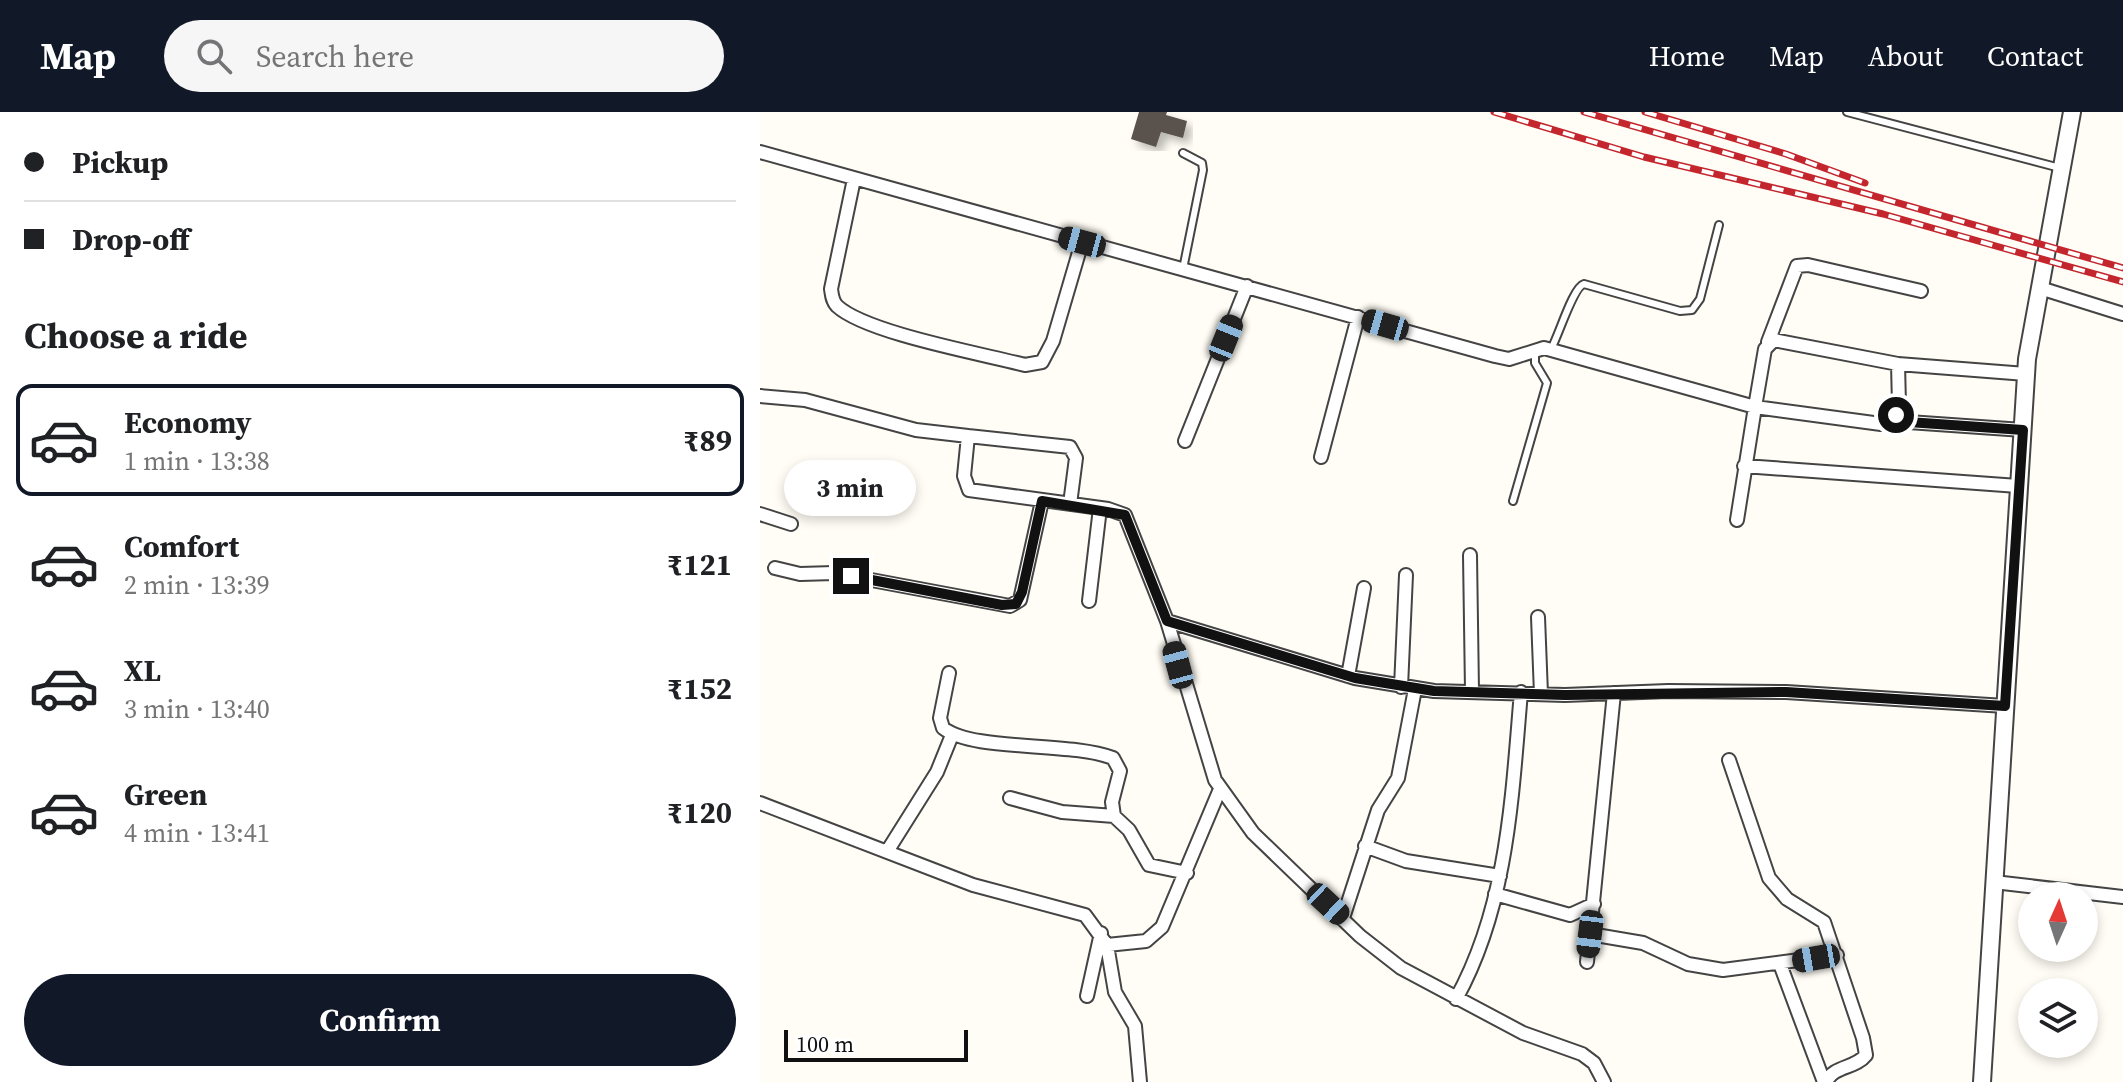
<!DOCTYPE html>
<html lang="en">
<head>
<meta charset="utf-8">
<style>
	:root { --surface:#fff; --page:#f6f6f6; --text:#202124; --muted:#757577; --line:#e0e0e0; --accent:#111827 }
	body { margin:0; font-family:"Source Serif 4",serif; background:var(--page); color:var(--text); height:100vh; display:flex; flex-direction:column; font-size:30px; white-space:nowrap }
	* { box-sizing:border-box; margin:0 }
	p { font-size:26px; color:var(--muted) }
	.icon { flex:none; width:44px; height:44px; fill:none; stroke:currentColor; stroke-width:2; stroke-linecap:round; stroke-linejoin:round }
	.map { position:relative; flex:1; overflow:hidden }
	.sheet { display:flex; flex-direction:column; background:var(--surface); width:760px }
	.sheet>* { flex:none }
	.top-card { display:grid; align-content:center; height:176px; padding:0 24px; background:var(--surface) }
	.needle { width:52px; rotate:3deg }
	.fabs { position:absolute; left:1258px; top:770px; display:grid; gap:16px }
	.fabs a { display:grid; place-items:center; width:80px; height:80px; border-radius:50%; background:var(--surface); box-shadow:0 4px 12px #0003; font-size:40px }
	.scale { position:absolute; left:24px; bottom:20px; width:184px; box-sizing:border-box; padding-left:8px; border:4px solid #111; border-top:0; font-size:22px; line-height:28px; white-space:nowrap; color:#111; -webkit-text-stroke:6px #fff; paint-order:stroke }
	.end { position:absolute; width:36px; height:36px; margin:-18px; border:10px solid #111; background:#fff; box-shadow:0 0 0 4px #fff }
	.from { border-radius:50% }
	.bubble { position:absolute; height:56px; border-radius:28px; background:var(--surface); box-shadow:0 4px 12px #0003; font-size:26px; font-weight:700; line-height:56px; text-align:center }
	.car { position:absolute; width:24px; height:48px; margin:-24px -12px; border-radius:10px; box-shadow:0 0 6px 2px #0007; background:linear-gradient(#222 24%,#8ab4d8 0 40%,#222 0 76%,#8ab4d8 0 86%,#222 0) }
	.top-card b { display:flex; align-items:center; gap:28px; height:76px; font-size:30px }
	.top-card b+b { border-top:2px solid var(--line) }
	.top-card i { width:20px; height:20px; background:var(--text) }
	ul { padding:0; list-style:none }
	li { display:flex; align-items:center; gap:24px; height:112px; margin:0 16px 12px; padding:0 8px; border:4px solid transparent; border-radius:16px }
	li div { flex:1 }
	li b { display:block; font-size:30px }
	li em { font-style:normal; font-weight:700 }
	li.on { border-color:var(--accent) }
	li>.icon { width:72px; height:72px; stroke-width:1.5 }
	h2 { padding:0 24px; font-size:36px; line-height:96px }
	.button { display:flex; gap:16px; margin-top:auto; padding:16px 24px }
	.button a { flex:1; height:92px; border-radius:48px; background:var(--accent); color:#fff; font-size:32px; font-weight:700; line-height:92px; text-align:center }
	header { display:flex; align-items:center; gap:48px; box-sizing:border-box; height:112px; padding:0 40px; background:var(--accent); color:#fff }
	header strong { font-size:38px }
	nav { display:flex; gap:44px; margin-inline-start:auto; font-size:28px }
	.search { width:560px; height:72px; background:var(--page); display:flex; align-items:center; gap:20px; box-sizing:border-box; padding:0 28px; border-radius:44px; color:var(--muted); font-size:30px }
	main { display:flex; flex:1; min-height:0 }
	.map>svg:first-child { display:block }
	.building { fill:#5a524d; filter:url(#shadow) }
	.lines { fill:none; stroke-linecap:round; stroke-linejoin:round }
	.service-casing { stroke:#444; stroke-width:10 }
	.minor-casing { stroke:#444; stroke-width:16 }
	.tertiary-casing { stroke:#444; stroke-width:20 }
	.service { stroke:#fff; stroke-width:6 }
	.minor { stroke:#fff; stroke-width:12 }
	.tertiary { stroke:#fff; stroke-width:16 }
	.rail-casing { stroke:#c4262e; stroke-width:7 }
	.rail { stroke:#fff; stroke-width:4; stroke-dasharray:12; stroke-linecap:butt }
	.route { stroke:#111; stroke-width:10 }
</style>
</head>
<body>
<header>
<strong>Map</strong>
<div class="search"><svg class="icon" aria-label="search" viewBox="0 0 24 24"><circle cx="10" cy="10" r="6"/><path d="M15 15l6 6"/></svg>Search here</div>
<nav><a>Home</a><a>Map</a><a>About</a><a>Contact</a></nav>
</header>
<main>
<section class="sheet">
<div class="top-card">
<b><i class="from"></i>Pickup</b>
<b><i></i>Drop-off</b>
</div>
<h2>Choose a ride</h2>
<ul>
<li class="on"><svg class="icon" aria-label="car" viewBox="0 0 24 24"><path d="M5 17H2v-5l4-1 3-4h7l3 4 3 1v5h-3M9 17h6M6 11h13"/><circle cx="7" cy="17" r="2"/><circle cx="17" cy="17" r="2"/></svg><div><b>Economy</b><p>1 min · 13:38</p></div><em>₹89</em></li>
<li><svg class="icon" aria-label="car" viewBox="0 0 24 24"><path d="M5 17H2v-5l4-1 3-4h7l3 4 3 1v5h-3M9 17h6M6 11h13"/><circle cx="7" cy="17" r="2"/><circle cx="17" cy="17" r="2"/></svg><div><b>Comfort</b><p>2 min · 13:39</p></div><em>₹121</em></li>
<li><svg class="icon" aria-label="car" viewBox="0 0 24 24"><path d="M5 17H2v-5l4-1 3-4h7l3 4 3 1v5h-3M9 17h6M6 11h13"/><circle cx="7" cy="17" r="2"/><circle cx="17" cy="17" r="2"/></svg><div><b>XL</b><p>3 min · 13:40</p></div><em>₹152</em></li>
<li><svg class="icon" aria-label="car" viewBox="0 0 24 24"><path d="M5 17H2v-5l4-1 3-4h7l3 4 3 1v5h-3M9 17h6M6 11h13"/><circle cx="7" cy="17" r="2"/><circle cx="17" cy="17" r="2"/></svg><div><b>Green</b><p>4 min · 13:41</p></div><em>₹120</em></li>
</ul>
<div class="button"><a>Confirm</a></div>
</section>
<div class="map">
<svg width="1363" height="970" viewBox="0 0 1363 970">
	<defs>
		<filter id="shadow"><feDropShadow dx="6" dy="6" stdDeviation="4" flood-color="#0004"/></filter>
	</defs>
	<rect width="100%" height="100%" fill="#fffdf5"/>
	<path class="building" d="M379,0H407L406,3L427,9L423,26L401,20L396,35L371,27Z"/>
	<g class="lines">
		<g class="service-casing">
			<path id="service" d="M1087,0L1300,56
				M423,157L443,58L442,51L423,41
				M791,237C799,223 813,175 824,172L920,199L932,198L940,187L959,113
				M753,389L787,271L775,251V240"/>
		</g>
		<g class="minor-casing">
			<path id="minor" d="M0,40L735,244L749,247L784,236L995,295L977,408
				M94,67L71,177C72,183 72,189 77,194C106,221 223,242 265,253L282,250L293,229L322,130
				M1280,176L1363,202
				M1014,228L1138,252L1139,293L1134,309L1121,312L995,295L1005,237Z
				M1008,230L1037,154L1048,153L1161,179
				M1138,252L1266,262
				M0,284L45,288L156,318L208,324L204,364L209,378L348,397L365,403L407,509L595,566L674,579L805,583L908,579L1026,580L1245,594
				M1134,309L1263,318
				M208,324L310,335L316,346L310,392
				M425,329L487,174
				M561,345L598,205
				M984,354L1258,374
				M0,402L31,412
				M710,443L712,579
				M15,456L40,462L74,461L250,494L260,488L282,389
				M329,489L340,396
				M778,505L781,582
				M407,509L455,668L493,721L600,824L641,856L763,921L822,942L834,951L844,970
				M189,561L180,606L183,616C214,640 308,629 353,646L360,659L352,690L354,704
				M588,564L604,476
				M641,575L646,463
				M969,648L1009,766L1027,787L1064,810L1103,926L1106,943C1095,957 1074,953 1066,970
				M250,686L302,700L354,704L369,718L389,753L427,761
				M0,691L213,773L325,803L347,833L355,880L375,914L380,970
				M605,734L646,749L740,764
				M128,738L177,660L192,623
				M1234,770L1363,785
				M735,782L810,803L834,792
				M583,806L618,698L638,666L655,577
				M830,822L883,831L928,852L963,858L1077,843
				M347,833L386,829L402,815L460,677
				M827,850L854,581
				M1020,852L1064,970
				M327,884L341,821
				M696,887C748,793 752,684 761,580"/>
		</g>
		<g class="tertiary-casing">
			<path id="tertiary" d="M1222,970L1267,247L1312,0"/>
		</g>
		<use href="#service" class="service"/>
		<use href="#minor" class="minor"/>
		<use href="#tertiary" class="tertiary"/>
		<g class="rail-casing">
			<path id="rail" d="M734,0L884,45L1123,102L1363,170
				M824,0L1363,156
				M885,0L1026,42L1105,71"/>
		</g>
		<use href="#rail" class="rail"/>
	</g>
	<g class="lines">
		<path class="route" d="M91,464L242,493L256,492L262,480L282,389L365,403L407,509L595,566L674,579L805,583L1026,580L1245,594L1263,318L1134,309L1136,303"/>
	</g>
</svg>
<div class="fabs">
<a><svg class="needle" viewBox="-14 -14 28 28"><path d="M0-13l5 13h-10z" fill="#e53935"/><path d="M0 13l5-13h-10z" fill="#757577"/></svg></a>
<a><svg class="icon" aria-label="layers" viewBox="0 0 24 24"><path d="M12 4l9 5-9 5-9-5zM3 14l9 5 9-5"/></svg></a>
</div>
<div class="scale">100 m</div>
<i class="end from" style="left:1136px;top:303px"></i>
<i class="end" style="left:91px;top:464px"></i>
<div class="bubble" style="left:24px;top:348px;width:132px">3 min</div>
<i class="car" style="left:322px;top:130px;rotate:285deg"></i>
<i class="car" style="left:625px;top:213px;rotate:286deg"></i>
<i class="car" style="left:466px;top:226px;rotate:22deg"></i>
<i class="car" style="left:418px;top:553px;rotate:345deg"></i>
<i class="car" style="left:568px;top:792px;rotate:133deg"></i>
<i class="car" style="left:830px;top:822px;rotate:187deg"></i>
<i class="car" style="left:1056px;top:846px;rotate:260deg"></i>
</div>
</main>
</body>
</html>
